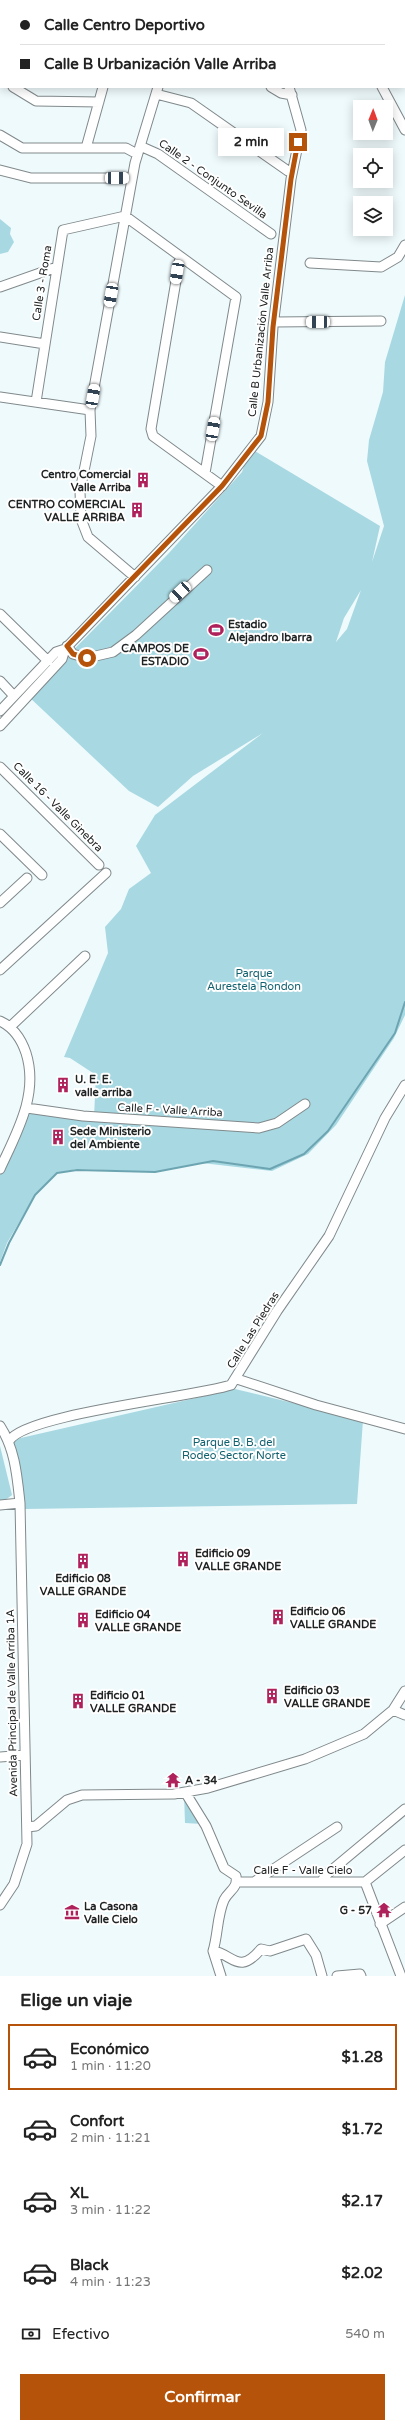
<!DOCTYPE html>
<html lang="es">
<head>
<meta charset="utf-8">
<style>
	:root { --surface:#fff; --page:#f2f2f2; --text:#222; --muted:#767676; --line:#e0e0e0; --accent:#b45309 }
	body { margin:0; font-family:"Varela Round",sans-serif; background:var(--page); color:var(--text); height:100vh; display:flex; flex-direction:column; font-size:15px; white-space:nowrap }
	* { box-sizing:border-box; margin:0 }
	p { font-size:13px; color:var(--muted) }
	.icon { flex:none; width:22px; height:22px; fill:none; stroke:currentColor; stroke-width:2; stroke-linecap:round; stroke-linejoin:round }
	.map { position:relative; height:1976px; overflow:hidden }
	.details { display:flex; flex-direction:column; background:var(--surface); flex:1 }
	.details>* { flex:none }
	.guide { position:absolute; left:0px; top:0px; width:405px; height:88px; box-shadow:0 2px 10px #0003; display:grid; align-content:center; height:88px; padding:0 20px; background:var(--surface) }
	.needle { width:26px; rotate:1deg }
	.buttons { position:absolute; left:353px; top:100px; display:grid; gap:8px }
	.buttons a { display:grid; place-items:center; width:40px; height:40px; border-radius:0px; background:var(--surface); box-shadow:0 2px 10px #0003; font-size:20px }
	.end { position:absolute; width:18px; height:18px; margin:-9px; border:5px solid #b45309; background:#fff; box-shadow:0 0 0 2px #fff }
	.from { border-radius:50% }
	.bubble { position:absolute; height:28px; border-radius:0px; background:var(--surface); box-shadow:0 2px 10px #0003; font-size:13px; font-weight:700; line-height:28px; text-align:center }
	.car { position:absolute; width:12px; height:24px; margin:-12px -6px; border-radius:5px; box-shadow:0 0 3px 1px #0007; background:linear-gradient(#fff 24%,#345 0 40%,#fff 0 76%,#345 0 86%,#fff 0) }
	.guide b { display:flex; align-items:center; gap:14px; height:38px; font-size:15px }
	.guide b+b { border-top:1px solid var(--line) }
	.guide i { width:10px; height:10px; background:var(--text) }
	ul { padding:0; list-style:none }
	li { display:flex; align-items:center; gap:12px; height:66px; margin:0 8px 6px; padding:0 12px; border:2px solid transparent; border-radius:0px }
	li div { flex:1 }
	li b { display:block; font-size:15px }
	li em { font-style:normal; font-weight:700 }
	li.active { border-color:var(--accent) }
	li>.icon { width:36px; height:36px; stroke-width:1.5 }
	h2 { padding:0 20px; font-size:18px; line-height:48px }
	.pay { display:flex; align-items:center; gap:10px; height:44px; padding:0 20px; font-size:15px }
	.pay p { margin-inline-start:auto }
	.primary-button { display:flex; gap:8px; margin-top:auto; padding:8px 20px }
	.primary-button a { flex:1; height:46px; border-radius:0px; background:var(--accent); color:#fff; font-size:16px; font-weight:700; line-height:46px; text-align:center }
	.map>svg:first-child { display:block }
	.green { fill:#a8d8e2; fill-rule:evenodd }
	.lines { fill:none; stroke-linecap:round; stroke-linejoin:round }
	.stream { stroke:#6ca5b1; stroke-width:2 }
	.street-casing { stroke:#80898b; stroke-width:11 }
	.street { stroke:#fff; stroke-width:9 }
	.route { stroke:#b45309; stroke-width:5 }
	.labels { text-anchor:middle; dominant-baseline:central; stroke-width:4; stroke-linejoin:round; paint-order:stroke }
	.street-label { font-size:11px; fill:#202324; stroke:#fff }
	.poi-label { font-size:11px; font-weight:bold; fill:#202324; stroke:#fff; text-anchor:start }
	.park-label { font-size:11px; fill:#11606e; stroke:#fff }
</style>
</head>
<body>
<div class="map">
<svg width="405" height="1976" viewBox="0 0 405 1976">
	<rect width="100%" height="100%" fill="#effafc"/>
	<path class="green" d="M0,219L11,228L10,234L14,242L8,252L0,254Z
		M405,295V1015L394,1038L336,1125L308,1154L272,1171L202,1163L155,1172L77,1169L57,1173L35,1195L7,1243L0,1262V1171L28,1111L94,1117L96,1075L70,1058L64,1057L108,953L105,927L121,909L129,889L151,873L136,846L155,815L263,733L193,776L158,807L129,791L28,696L169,553L242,472L250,448L380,526L372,562L384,526L367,461L369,440L383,392L385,362ZM361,590L347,629L336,642L344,618Z
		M235,1389L363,1420L357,1504L24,1509L12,1440Z
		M0,1446L12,1495L0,1504Z
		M184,1794L202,1824L185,1823Z"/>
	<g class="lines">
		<path class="stream" d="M381,0L382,1
			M404,57L405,58
			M0,1265L9,1243L35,1195L57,1173L77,1170L155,1172L213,1161L270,1169L304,1154L328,1131L395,1033L405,1002"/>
		<g class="street-casing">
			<path id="street" d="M236,0V1
				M266,0L267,1
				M340,0V1
				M186,1V0
				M223,1L224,0
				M0,24H1
				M0,79L1,80
				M13,87L36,101L99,102
				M271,87L281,93L292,95
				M382,87L405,130
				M156,94L191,103L288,171
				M0,135L22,148H126L137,154
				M140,146L158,154L271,234
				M86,148L103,87
				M0,170L31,178H132
				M180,257L151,429L153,436L222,486
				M310,263L381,267L398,257L405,245
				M0,287L57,267
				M274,322L381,321
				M0,337L45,344
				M0,397L90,410
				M36,402L63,230L125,216L236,297L205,473
				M135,577L88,537L81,519L80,491L91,436L90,410L135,163L158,87
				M0,614L48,661
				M67,646L73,654L87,658L113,652L136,635L207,570
				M0,681L14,696
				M0,711L56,652L65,649L222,486L261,436L268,402L273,327L291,179L301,130L289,87
				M0,726L62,659L65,649
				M0,767L99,865
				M0,834L42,875
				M0,903L27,878
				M0,970L106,873
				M0,1021C13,1027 21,1038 26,1053C39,1094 17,1132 0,1169
				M11,1026L85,956
				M27,1108L83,1116L259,1128L277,1123L305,1104
				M237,1379L316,1405L405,1429
				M0,1426C15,1449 17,1475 20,1503L27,1844L14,1884L0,1905
				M9,1441C24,1414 195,1397 231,1385L277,1311L329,1236L385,1118L405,1085
				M0,1505L20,1503
				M393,1710L405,1715
				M0,1757L25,1755
				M185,1792L206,1826L224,1868L236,1876C238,1889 229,1890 224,1900C217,1916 218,1935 213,1951
				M27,1827L36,1826L67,1800L82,1795L174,1794L208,1788L305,1759L364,1734L393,1710L405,1691
				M237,1882H365L405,1850
				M254,1882L337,1827
				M321,1882L327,1874L405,1809
				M365,1882L401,1976
				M380,1924L405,1907
				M213,1951C233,1954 238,1976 261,1949L270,1951L306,1939L316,1955L322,1976
				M213,1951L221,1976
				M337,1976L360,1974L361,1976"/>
		</g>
		<use href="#street" class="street"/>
	</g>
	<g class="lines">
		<path class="route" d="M87,658L73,654L67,646L222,486L261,436L268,402L273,327L291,179L298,142"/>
	</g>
	<defs>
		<g id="building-bare" transform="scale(1.2)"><path d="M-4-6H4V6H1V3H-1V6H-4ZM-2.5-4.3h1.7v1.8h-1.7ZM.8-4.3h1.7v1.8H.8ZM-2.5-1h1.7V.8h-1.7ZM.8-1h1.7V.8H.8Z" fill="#ae215b" stroke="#fff" stroke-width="2.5" paint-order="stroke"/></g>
		<g id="stadium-bare" transform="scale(1.2)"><path d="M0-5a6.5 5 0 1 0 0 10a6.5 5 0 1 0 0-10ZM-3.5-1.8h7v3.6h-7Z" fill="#ae215b" stroke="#fff" stroke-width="2.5" paint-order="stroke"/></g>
		<g id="temple-bare" transform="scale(1.2)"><path d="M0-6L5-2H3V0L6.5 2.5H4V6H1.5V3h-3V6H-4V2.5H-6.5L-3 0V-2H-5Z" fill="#ae215b" stroke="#fff" stroke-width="2.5" paint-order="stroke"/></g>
		<g id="museum-bare" transform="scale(1.2)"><path d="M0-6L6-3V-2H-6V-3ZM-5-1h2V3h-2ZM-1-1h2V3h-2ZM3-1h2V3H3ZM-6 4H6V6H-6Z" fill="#ae215b" stroke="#fff" stroke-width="2.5" paint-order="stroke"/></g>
	</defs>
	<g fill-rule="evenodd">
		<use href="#building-bare" x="143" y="480"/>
		<use href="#building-bare" x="137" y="510"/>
		<use href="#stadium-bare" x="216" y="630"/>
		<use href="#stadium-bare" x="201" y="654"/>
		<use href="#building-bare" x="63" y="1085"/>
		<use href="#building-bare" x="58" y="1137"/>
		<use href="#building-bare" x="183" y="1559"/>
		<use href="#building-bare" x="83" y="1561"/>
		<use href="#building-bare" x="278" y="1617"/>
		<use href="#building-bare" x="83" y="1620"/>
		<use href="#building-bare" x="272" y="1696"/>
		<use href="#building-bare" x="78" y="1701"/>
		<use href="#temple-bare" x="173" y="1780"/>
		<use href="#temple-bare" x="384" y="1910"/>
		<use href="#museum-bare" x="72" y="1912"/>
	</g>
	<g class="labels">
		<g class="street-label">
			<text transform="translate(213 179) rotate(35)">Calle 2 - Conjunto Sevilla</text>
			<text transform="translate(42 283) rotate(-81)">Calle 3 - Roma</text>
			<text transform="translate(261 332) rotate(-84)">Calle B Urbanización Valle Arriba</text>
			<text transform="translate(58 807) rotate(45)">Calle 16 - Valle Ginebra</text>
			<text transform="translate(170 1110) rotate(3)">Calle F - Valle Arriba</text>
			<text transform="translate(253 1330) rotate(-58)">Calle Las Piedras</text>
			<text transform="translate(12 1703) rotate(-91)">Avenida Principal de Valle Arriba 1A</text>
			<text x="303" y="1870">Calle F - Valle Cielo</text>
		</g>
		<g class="poi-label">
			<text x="131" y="474" text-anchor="end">Centro Comercial<tspan x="131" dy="13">Valle Arriba</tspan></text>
			<text x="125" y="504" text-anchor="end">CENTRO COMERCIAL<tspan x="125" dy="13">VALLE ARRIBA</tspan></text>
			<text x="228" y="624">Estadio<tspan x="228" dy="13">Alejandro Ibarra</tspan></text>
			<text x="189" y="648" text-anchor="end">CAMPOS DE<tspan x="189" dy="13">ESTADIO</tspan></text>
			<text x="75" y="1079">U. E. E.<tspan x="75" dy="13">valle arriba</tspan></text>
			<text x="70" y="1131">Sede Ministerio<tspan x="70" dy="13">del Ambiente</tspan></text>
			<text x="195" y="1553">Edificio 09<tspan x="195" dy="13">VALLE GRANDE</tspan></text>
			<text x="83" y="1578" text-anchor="middle">Edificio 08<tspan x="83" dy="13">VALLE GRANDE</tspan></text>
			<text x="290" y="1611">Edificio 06<tspan x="290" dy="13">VALLE GRANDE</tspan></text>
			<text x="95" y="1614">Edificio 04<tspan x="95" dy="13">VALLE GRANDE</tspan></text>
			<text x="284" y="1690">Edificio 03<tspan x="284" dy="13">VALLE GRANDE</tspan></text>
			<text x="90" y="1695">Edificio 01<tspan x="90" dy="13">VALLE GRANDE</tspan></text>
			<text x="185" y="1780">A - 34</text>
			<text x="84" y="1906">La Casona<tspan x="84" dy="13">Valle Cielo</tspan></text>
			<text x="372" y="1910" text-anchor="end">G - 57</text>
		</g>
		<g class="park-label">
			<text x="254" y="973">Parque<tspan x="254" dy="13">Aurestela Rondon</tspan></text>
			<text x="234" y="1442">Parque B. B. del<tspan x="234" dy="13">Rodeo Sector Norte</tspan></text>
		</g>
	</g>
</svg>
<div class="buttons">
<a><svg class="needle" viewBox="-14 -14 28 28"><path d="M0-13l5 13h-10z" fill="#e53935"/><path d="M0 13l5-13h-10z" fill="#767676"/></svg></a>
<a><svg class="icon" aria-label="locate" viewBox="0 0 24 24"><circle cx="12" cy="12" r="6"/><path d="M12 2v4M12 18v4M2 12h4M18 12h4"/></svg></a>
<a><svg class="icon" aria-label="layers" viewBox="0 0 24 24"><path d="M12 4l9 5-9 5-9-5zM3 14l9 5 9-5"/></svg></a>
</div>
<i class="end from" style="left:87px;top:658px"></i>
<i class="end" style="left:298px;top:142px"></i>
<div class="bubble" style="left:218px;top:128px;width:66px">2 min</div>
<i class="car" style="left:117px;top:178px;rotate:90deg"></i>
<i class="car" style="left:177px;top:272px;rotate:189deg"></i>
<i class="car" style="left:111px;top:295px;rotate:190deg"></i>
<i class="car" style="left:318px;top:322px;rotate:270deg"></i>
<i class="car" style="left:93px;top:396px;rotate:10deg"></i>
<i class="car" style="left:213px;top:429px;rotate:10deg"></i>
<i class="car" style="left:180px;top:592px;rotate:227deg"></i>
<div class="guide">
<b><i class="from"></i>Calle Centro Deportivo</b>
<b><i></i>Calle B Urbanización Valle Arriba</b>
</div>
</div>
<section class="details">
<h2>Elige un viaje</h2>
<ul>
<li class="active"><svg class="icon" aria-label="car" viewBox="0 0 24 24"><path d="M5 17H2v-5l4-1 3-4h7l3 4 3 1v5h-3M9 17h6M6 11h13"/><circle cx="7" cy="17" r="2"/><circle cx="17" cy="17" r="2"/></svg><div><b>Económico</b><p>1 min · 11:20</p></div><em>$1.28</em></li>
<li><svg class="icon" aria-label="car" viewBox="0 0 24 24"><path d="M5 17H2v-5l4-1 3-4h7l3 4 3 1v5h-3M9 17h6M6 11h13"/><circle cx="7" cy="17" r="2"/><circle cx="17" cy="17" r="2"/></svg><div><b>Confort</b><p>2 min · 11:21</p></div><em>$1.72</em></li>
<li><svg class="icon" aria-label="car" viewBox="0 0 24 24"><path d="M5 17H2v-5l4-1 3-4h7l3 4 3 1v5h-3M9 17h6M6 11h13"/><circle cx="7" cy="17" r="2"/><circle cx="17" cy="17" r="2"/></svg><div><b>XL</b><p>3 min · 11:22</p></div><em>$2.17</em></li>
<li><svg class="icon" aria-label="car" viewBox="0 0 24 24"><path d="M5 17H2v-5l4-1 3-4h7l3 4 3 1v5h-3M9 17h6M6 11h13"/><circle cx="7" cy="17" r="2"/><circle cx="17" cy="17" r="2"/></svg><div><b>Black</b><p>4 min · 11:23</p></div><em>$2.02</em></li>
</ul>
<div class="pay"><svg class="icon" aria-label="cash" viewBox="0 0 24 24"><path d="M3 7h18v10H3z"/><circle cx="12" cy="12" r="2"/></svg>Efectivo<p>540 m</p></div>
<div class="primary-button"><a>Confirmar</a></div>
</section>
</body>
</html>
